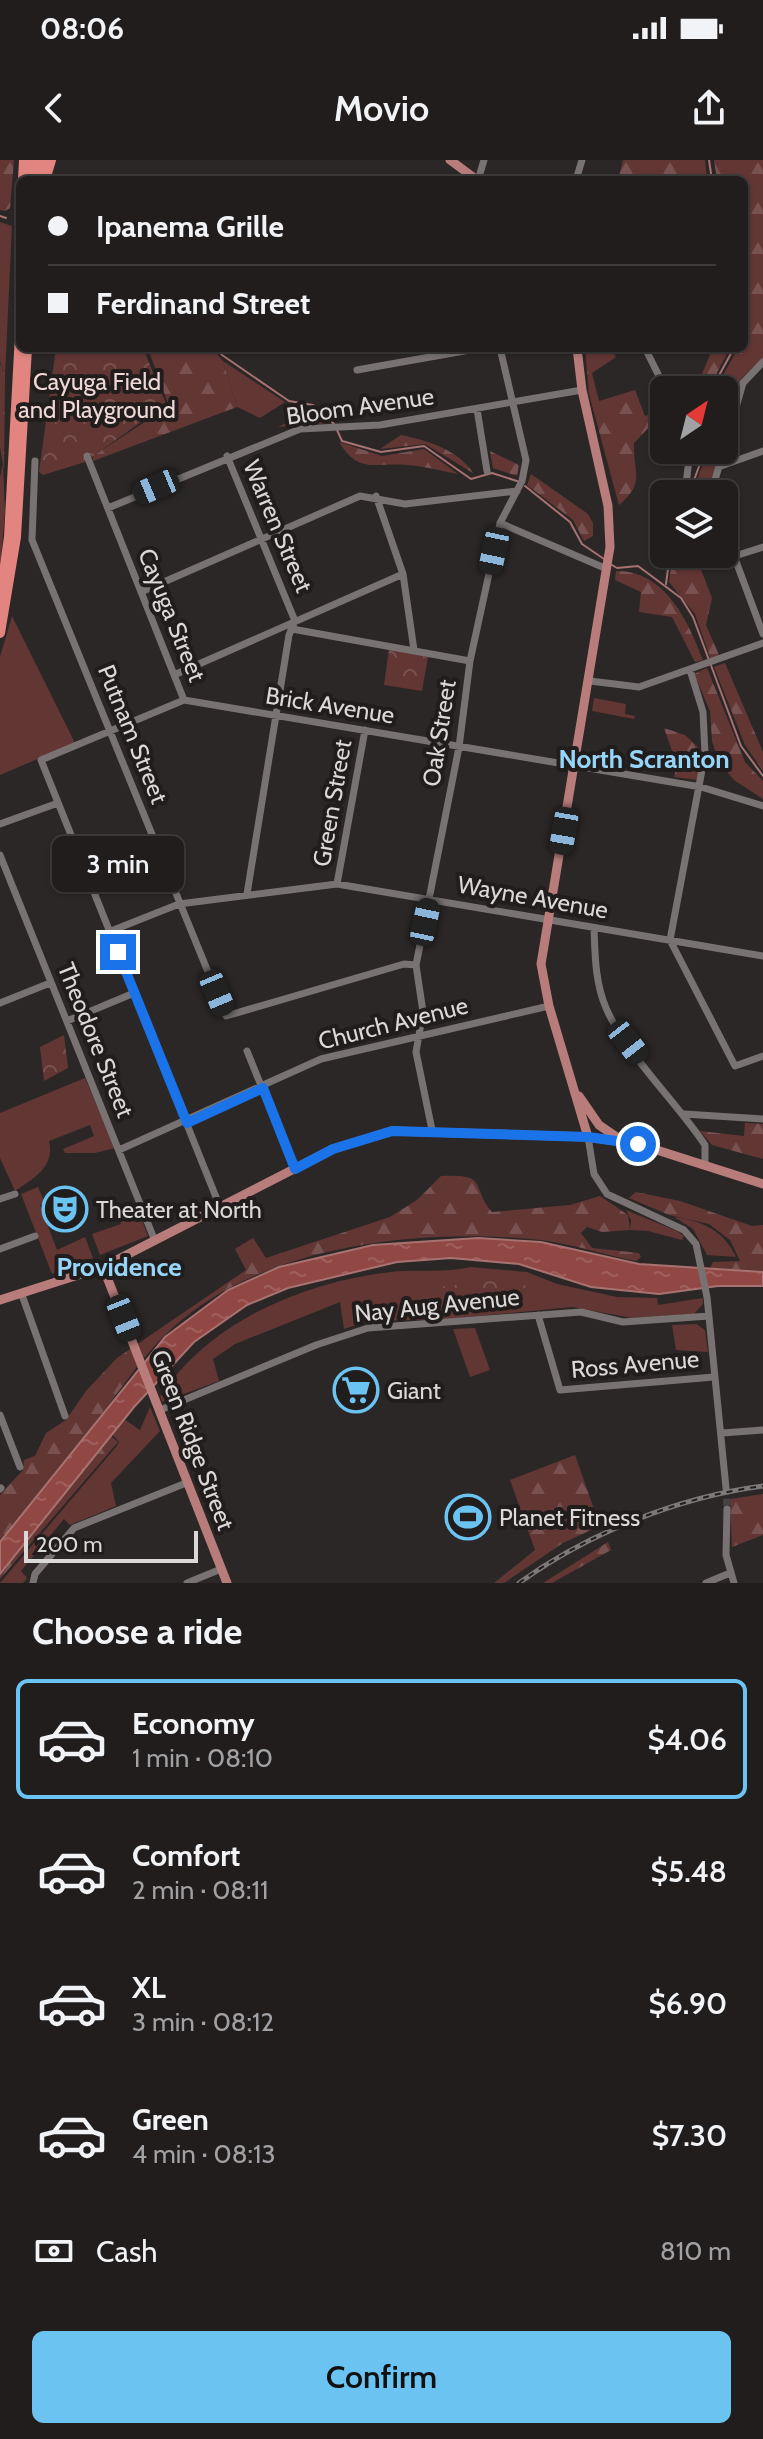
<!DOCTYPE html>
<html lang="en">
<head>
<meta charset="utf-8">
<style>
	:root { --surface:#211d1d; --page:#2d2a2a; --text:#f1f3f6; --muted:#a2a2a4; --line:#3e3b3b; --accent:#6bc3f2 }
	body { margin:0; font-family:Cabin,sans-serif; background:var(--page); color:var(--text); height:100vh; display:flex; flex-direction:column; font-size:30px; white-space:nowrap }
	* { box-sizing:border-box; margin:0 }
	p { font-size:26px; color:var(--muted) }
	.icon { flex:none; width:44px; height:44px; fill:none; stroke:currentColor; stroke-width:2; stroke-linecap:round; stroke-linejoin:round }
	.map { position:relative; height:1423px; overflow:hidden }
	.details { display:flex; flex-direction:column; background:var(--surface); flex:1 }
	.details>* { flex:none }
	.guide { position:absolute; left:16px; top:16px; width:732px; height:176px; border-radius:12px; box-shadow:0 2px 6px #0004,0 0 0 2px var(--line); display:grid; align-content:center; height:176px; padding:0 32px; background:var(--surface) }
	.needle { width:52px; rotate:35deg }
	.tools { position:absolute; left:650px; top:216px; display:grid; gap:16px }
	.tools a { display:grid; place-items:center; width:88px; height:88px; border-radius:12px; background:var(--surface); box-shadow:0 2px 6px #0004,0 0 0 2px var(--line); font-size:40px }
	.scale { position:absolute; left:24px; bottom:20px; width:174px; box-sizing:border-box; padding-left:8px; border:4px solid #dbd8d8; border-top:0; font-size:22px; line-height:28px; white-space:nowrap; color:#dbd8d8; -webkit-text-stroke:6px #221d1d; paint-order:stroke }
	.end { position:absolute; width:36px; height:36px; margin:-18px; border:10px solid #1a73e8; background:#fff; box-shadow:0 0 0 4px #fff }
	.from { border-radius:50% }
	.bubble { position:absolute; height:56px; border-radius:12px; background:var(--surface); box-shadow:0 2px 6px #0004,0 0 0 2px var(--line); font-size:26px; font-weight:600; line-height:56px; text-align:center }
	.car { position:absolute; width:24px; height:48px; margin:-24px -12px; border-radius:10px; box-shadow:0 0 6px 2px #0007; background:linear-gradient(#222 24%,#8ab4d8 0 40%,#222 0 76%,#8ab4d8 0 86%,#222 0) }
	.guide b { display:flex; align-items:center; gap:28px; height:76px; font-size:30px }
	.guide b+b { border-top:2px solid var(--line) }
	.guide i { width:20px; height:20px; background:var(--text) }
	ul { padding:0; list-style:none }
	li { display:flex; align-items:center; gap:24px; height:120px; margin:0 16px 12px; padding:0 16px; border:4px solid transparent; border-radius:12px }
	li div { flex:1 }
	li b { display:block; font-size:30px }
	li em { font-style:normal; font-weight:600 }
	li.current { border-color:var(--accent) }
	li>.icon { width:72px; height:72px; stroke-width:1.5 }
	h2 { padding:0 32px; font-size:36px; line-height:96px }
	.pay { display:flex; align-items:center; gap:20px; height:88px; padding:0 32px; font-size:30px }
	.pay p { margin-inline-start:auto }
	.primary-button { display:flex; gap:16px; margin-top:auto; padding:16px 32px }
	.primary-button a { flex:1; height:92px; border-radius:12px; background:var(--accent); color:#111; font-size:32px; font-weight:600; line-height:92px; text-align:center }
	.status { display:flex; justify-content:space-between; align-items:center; height:56px; padding:0 40px; background:var(--surface); direction:ltr }
	.status svg { height:22px; fill:currentColor }
	header { display:flex; justify-content:space-between; align-items:center; height:104px; padding:0 32px; background:var(--surface); font-size:36px; font-weight:600 }
	.map>svg:first-child { display:block }
	.grass { fill:#623633 }
	.forest { fill:url(#forest-firs) }
	.park { fill:url(#park-crowns) }
	.water { fill:url(#water-ripples); stroke:#a77270; stroke-width:2 }
	.lines { fill:none; stroke-linecap:round; stroke-linejoin:round }
	.stream { stroke:#a77270; stroke-width:2 }
	.minor-tunnel { stroke:#464242; stroke-width:7; stroke-dasharray:7 3.5; stroke-linecap:butt }
	.minor { stroke:#787372; stroke-width:7 }
	.major { stroke:#b87d7a; stroke-width:9 }
	.highway { stroke:#e2847f; stroke-width:10 }
	.rail-casing { stroke:#7d7979; stroke-width:5 }
	.rail { stroke:#221d1d; stroke-width:2; stroke-dasharray:6; stroke-linecap:butt }
	.route { stroke:#1a73e8; stroke-width:10 }
	.labels { text-anchor:middle; dominant-baseline:central; stroke-width:8; stroke-linejoin:round; paint-order:stroke }
	.park-label { font-size:24px; fill:#efd8d6; stroke:#221d1d }
	.street-label { font-size:24px; fill:#dbd8d8; stroke:#221d1d }
	.poi-label { font-size:24px; fill:#dbd8d8; stroke:#221d1d; text-anchor:start }
	.neighbourhood-label { font-size:26px; font-weight:bold; fill:#97d5f8; stroke:#221d1d }
</style>
</head>
<body>
<div class="status"><b>08:06</b><svg viewBox="0 0 49 12"><path d="M0 12V9h3v3zM5 12V6h3v6zM10 12V3h3v9zM15 12V0h3v12zM26 1h20v11H26zM47 4h2v5h-2z"/></svg></div>
<header><svg class="icon" aria-label="back" viewBox="0 0 24 24"><path d="M15 5l-7 7 7 7"/></svg>Movio<svg class="icon" aria-label="share" viewBox="0 0 24 24"><path d="M12 15V3M7 8l5-5 5 5M5 13v7h14v-7"/></svg></header>
<div class="map">
<svg width="763" height="1423" viewBox="0 0 763 1423">
	<defs>
		<pattern id="forest-firs" width="22" height="20" patternUnits="userSpaceOnUse" patternTransform="scale(2)"><rect width="22" height="20" fill="#623633"/><path d="M5 1l3.5 6h-7zM16 11l3.5 6h-7z" fill="#785250"/></pattern>
		<pattern id="park-crowns" width="20" height="18" patternUnits="userSpaceOnUse" patternTransform="scale(2)"><rect width="20" height="18" fill="#623633"/><path d="M2 6a3 3 0 1 1 6 0M12 15a3 3 0 1 1 6 0" fill="none" stroke="#785250"/></pattern>
		<pattern id="water-ripples" width="26" height="14" patternUnits="userSpaceOnUse" patternTransform="scale(2)"><rect width="26" height="14" fill="#914744"/><path d="M2 4q2-2 4 0t4 0M15 11q2-2 4 0t4 0" fill="none" stroke="#a0615e"/></pattern>
	</defs>
	<rect width="100%" height="100%" fill="#2c2727"/>
	<path class="grass" d="M0,62L12,66L5,215L0,201Z
		M223,201L285,242L260,258L237,247Z
		M305,254L330,263L278,267Z
		M3,304L5,352L0,409V317Z
		M12,456L75,583L0,615V497Z
		M594,538L626,544L625,554L635,556L634,559L592,551Z
		M85,918L115,988L95,993H65L63,989L94,976L90,965L49,981C55,1007 34,1018 15,1031L0,998V953Z
		M38,1027L45,1043L40,1045L57,1090L85,1077L93,1098L52,1114L21,1034Z
		M136,1045L148,1076L100,1095L92,1074L121,1064L118,1053Z
		M626,1050L677,1071L684,1076L682,1080L648,1071L630,1070L631,1060Z
		M674,1057C703,1061 724,1071 736,1097L707,1095L693,1069Z
		M471,1107L527,1112L557,1124L617,1137L657,1138L658,1145L703,1138V1144L694,1154L632,1158L572,1147L447,1159L368,1161L344,1169L340,1142L235,1184L213,1199L219,1221L162,1242L160,1236L173,1228L170,1223C220,1157 310,1121 391,1112C417,1109 445,1113 471,1107Z
		M696,1164L705,1170L708,1192L676,1190L672,1165Z
		M475,1168L490,1210L470,1217L453,1169Z
		M150,1247L160,1271L111,1323L116,1346L70,1365L64,1359L21,1411L27,1418L23,1423H0L116,1287L119,1282L112,1274L124,1259L140,1270Z"/>
	<path class="forest" d="M0,0H14L10,48L5,51L0,50Z
		M623,0H705L707,20H618Z
		M714,0H763V198L742,218L724,282V230H715L738,188H744V20H717Z
		M153,188H212L223,201L237,247L93,301V296L169,246L150,194Z
		M585,188H609L616,197L592,213L599,241L635,230L645,256L664,249V259L654,262L634,283C633,314 646,322 619,345L589,234Z
		M713,188H730L708,230H695Z
		M0,203L5,215L4,310L0,287Z
		M401,275C426,280 459,290 473,313L425,284L380,289Z
		M339,282L382,296L424,289L458,314C441,311 424,306 407,305C376,302 359,315 339,282Z
		M708,290H722L708,334H692Z
		M490,291L519,305L517,316L493,308Z
		M531,314L588,354L593,363V376L584,381L573,360L527,325Z
		M673,394H695L712,438L706,465L719,495L711,500L695,454L669,422Z
		M616,411C664,410 688,460 703,500L695,502L672,457L639,452L641,432L615,420Z
		M725,503L763,592V611L745,585L714,507Z
		M707,508L745,602L763,621V639L734,620L719,602L712,581L710,551L694,514Z
		M664,568L685,575L702,591L698,620L674,617L677,605Z
		M745,963L763,964V999L712,985L700,971L744,976Z
		M441,1016C490,1014 470,1026 492,1052L570,1045L600,1036L628,1055L630,1070L602,1072L587,1067L581,1073L592,1088L639,1093L641,1097L636,1101C604,1095 573,1084 541,1080C419,1067 253,1085 163,1177C138,1202 117,1235 95,1263L118,1282L0,1419V1335L23,1310L24,1300L35,1296L46,1273L66,1260L86,1231L117,1198L246,1110L235,1089L253,1078L266,1098L390,1057L417,1040Z
		M636,1032L680,1041L752,1066L763,1065V1111L710,1108L713,1102L740,1101L730,1080L709,1064L669,1055L629,1038Z
		M575,1295L600,1366L563,1383L504,1423H494L535,1390L510,1320Z
		M763,1334V1375L732,1387L730,1339Z
		M608,1382L611,1390L552,1423H543Z"/>
	<path class="park" d="M56,188H143L166,244L85,302L43,315L39,312Z
		M389,489L428,497L422,531L384,525Z
		M64,875L68,908L44,921L40,887Z
		M504,1120L536,1128L540,1150L409,1159L415,1129Z"/>
	<path class="water" d="M478,1078L541,1082L639,1104L763,1112V1126H718L659,1134L591,1127L519,1104L451,1098L397,1102L288,1128L247,1145L194,1182L134,1247L0,1414V1382L165,1177L228,1130L279,1107L373,1085Z"/>
	<g class="lines">
		<path class="stream" d="M709,0L712,20
			M0,56L6,58
			M217,188L222,195L289,241L313,245L334,264
			M711,230L734,188
			M337,270L342,281L381,292L424,286L471,319L492,313L520,322
			M525,326L570,362L582,384L604,399
			M689,334L705,290
			M612,405L617,408L638,406L681,438L693,457L741,586L763,616
			M666,424L670,394"/>
		<path class="minor-tunnel" d="M726,1328L727,1349"/>
		<path class="minor" d="M478,20L484,0
			M576,20L582,0
			M645,188L666,230
			M357,210L481,188
			M477,249L487,311
			M87,296L184,540
			M227,296L295,461L289,475L247,734
			M35,301L32,380L226,856L404,804L416,805
			M721,306L763,291
			M685,334L690,290
			M711,334L743,223L763,202
			M376,336L403,414L414,490
			M108,348L300,269L380,265L582,230
			M500,363L607,409
			M724,369L763,474
			M663,384L664,382
			M735,396L763,387
			M141,432L360,336L405,344L517,331
			M292,469L470,501
			M690,510L703,552L705,594L670,780L735,906L763,896
			M174,515L403,414
			M590,521L639,527L763,483
			M0,664L58,643
			M0,695L155,1081
			M337,724L365,570
			M594,768C595,795 595,822 606,848C627,896 676,941 705,985V1003
			M111,771L179,744L337,724L763,796
			M0,843L50,823
			M67,861L134,833
			M247,891L295,1009
			M684,954L763,959
			M432,970L416,892L423,852L416,805L459,587L470,501L500,363L522,321L526,300L500,188
			M588,977L594,1014L607,1034L684,1070L696,1084L707,1137L726,1328
			M119,990L321,899L549,846
			M0,1039L15,1034
			M220,1047L41,600L184,540L701,627L763,646
			M0,1089L35,1076
			M22,1135L65,1256
			M538,1155L560,1230L714,1217
			M160,1250L316,1185L368,1168L581,1152L623,1162L709,1156
			M0,1255L20,1307
			M722,1273L763,1270
			M0,1329L1,1328
			M727,1349L726,1395L734,1423
			M33,1423L35,1414L74,1368L186,1323
			M187,1423L221,1409
			M706,1423L730,1413"/>
		<path class="major" d="M450,0L477,20
			M577,188L582,230L608,346L610,387L541,804L549,846L588,977
			M579,936L599,965L621,980
			M103,1107L227,1423
			M0,1140L103,1107L333,989L392,971L588,977L638,984L763,1024"/>
		<path class="highway" d="M23,20L24,0
			M31,20L34,0
			M38,20L42,0
			M45,20L51,0
			M0,441L9,377L20,174
			M0,473L16,377L27,188"/>
		<g class="rail-casing">
			<path id="rail" d="M519,1423C588,1373 679,1337 763,1326"/>
		</g>
		<use href="#rail" class="rail"/>
	</g>
	<g class="lines">
		<path class="route" d="M118,792L187,963L263,928L295,1009L333,989L392,971L588,977L638,984"/>
	</g>
	<defs>
		<g id="theatre-ring" transform="scale(2.3)"><circle r="9.5" fill="#221d1d" stroke="#6bc3f2" stroke-width="1.5"/><path d="M-5-5.5Q0-4 5-5.5V0Q5 5 0 6Q-5 5-5 0ZM-3.3-2.5H-1v1.5H-3.3ZM1-2.5H3.3v1.5H1ZM-2.8 1Q0 5.5 2.8 1Z" fill="#6bc3f2"/></g>
		<g id="supermarket-ring" transform="scale(2.3)"><circle r="9.5" fill="#221d1d" stroke="#6bc3f2" stroke-width="1.5"/><path d="M-6-5.5h2.5l.6 2H6L4.5 2H-2.5L-4.4-4H-6ZM-1.5 3.2a1.3 1.3 0 1 0 .1 0ZM3 3.2a1.3 1.3 0 1 0 .1 0Z" fill="#6bc3f2"/></g>
		<g id="stadium-ring" transform="scale(2.3)"><circle r="9.5" fill="#221d1d" stroke="#6bc3f2" stroke-width="1.5"/><path d="M0-5a6.5 5 0 1 0 0 10a6.5 5 0 1 0 0-10ZM-3.5-1.8h7v3.6h-7Z" fill="#6bc3f2"/></g>
	</defs>
	<g fill-rule="evenodd">
		<use href="#theatre-ring" x="65" y="1049"/>
		<use href="#supermarket-ring" x="356" y="1230"/>
		<use href="#stadium-ring" x="468" y="1357"/>
	</g>
	<g class="labels">
		<g class="park-label">
			<text x="97" y="221">Cayuga Field<tspan x="97" dy="28">and Playground</tspan></text>
		</g>
		<g class="street-label">
			<text transform="translate(360 246) rotate(-8)">Bloom Avenue</text>
			<text transform="translate(278 366) rotate(67)">Warren Street</text>
			<text transform="translate(172 455) rotate(68)">Cayuga Street</text>
			<text transform="translate(330 545) rotate(9)">Brick Avenue</text>
			<text transform="translate(439 573) rotate(-81)">Oak Street</text>
			<text transform="translate(133 574) rotate(68)">Putnam Street</text>
			<text transform="translate(332 643) rotate(-80)">Green Street</text>
			<text transform="translate(533 737) rotate(10)">Wayne Avenue</text>
			<text transform="translate(393 863) rotate(-14)">Church Avenue</text>
			<text transform="translate(96 880) rotate(68)">Theodore Street</text>
			<text transform="translate(437 1145) rotate(-6)">Nay Aug Avenue</text>
			<text transform="translate(635 1204) rotate(-5)">Ross Avenue</text>
			<text transform="translate(193 1280) rotate(69)">Green Ridge Street</text>
		</g>
		<g class="poi-label">
			<text x="96" y="1049">Theater at North</text>
			<text x="387" y="1230">Giant</text>
			<text x="499" y="1357">Planet Fitness</text>
		</g>
		<g class="neighbourhood-label">
			<text x="644" y="599">North Scranton</text>
			<text x="119" y="1107">Providence</text>
		</g>
	</g>
</svg>
<div class="tools">
<a><svg class="needle" viewBox="-14 -14 28 28"><path d="M0-13l5 13h-10z" fill="#e53935"/><path d="M0 13l5-13h-10z" fill="#a2a2a4"/></svg></a>
<a><svg class="icon" aria-label="layers" viewBox="0 0 24 24"><path d="M12 4l9 5-9 5-9-5zM3 14l9 5 9-5"/></svg></a>
</div>
<div class="scale">200 m</div>
<i class="end from" style="left:638px;top:984px"></i>
<i class="end" style="left:118px;top:792px"></i>
<div class="bubble" style="left:52px;top:676px;width:132px">3 min</div>
<i class="car" style="left:156px;top:327px;rotate:247deg"></i>
<i class="car" style="left:494px;top:391px;rotate:192deg"></i>
<i class="car" style="left:564px;top:671px;rotate:190deg"></i>
<i class="car" style="left:425px;top:762px;rotate:12deg"></i>
<i class="car" style="left:217px;top:833px;rotate:157deg"></i>
<i class="car" style="left:628px;top:882px;rotate:142deg"></i>
<i class="car" style="left:124px;top:1158px;rotate:158deg"></i>
<div class="guide">
<b><i class="from"></i>Ipanema Grille</b>
<b><i></i>Ferdinand Street</b>
</div>
</div>
<section class="details">
<h2>Choose a ride</h2>
<ul>
<li class="current"><svg class="icon" aria-label="car" viewBox="0 0 24 24"><path d="M5 17H2v-5l4-1 3-4h7l3 4 3 1v5h-3M9 17h6M6 11h13"/><circle cx="7" cy="17" r="2"/><circle cx="17" cy="17" r="2"/></svg><div><b>Economy</b><p>1 min · 08:10</p></div><em>$4.06</em></li>
<li><svg class="icon" aria-label="car" viewBox="0 0 24 24"><path d="M5 17H2v-5l4-1 3-4h7l3 4 3 1v5h-3M9 17h6M6 11h13"/><circle cx="7" cy="17" r="2"/><circle cx="17" cy="17" r="2"/></svg><div><b>Comfort</b><p>2 min · 08:11</p></div><em>$5.48</em></li>
<li><svg class="icon" aria-label="car" viewBox="0 0 24 24"><path d="M5 17H2v-5l4-1 3-4h7l3 4 3 1v5h-3M9 17h6M6 11h13"/><circle cx="7" cy="17" r="2"/><circle cx="17" cy="17" r="2"/></svg><div><b>XL</b><p>3 min · 08:12</p></div><em>$6.90</em></li>
<li><svg class="icon" aria-label="car" viewBox="0 0 24 24"><path d="M5 17H2v-5l4-1 3-4h7l3 4 3 1v5h-3M9 17h6M6 11h13"/><circle cx="7" cy="17" r="2"/><circle cx="17" cy="17" r="2"/></svg><div><b>Green</b><p>4 min · 08:13</p></div><em>$7.30</em></li>
</ul>
<div class="pay"><svg class="icon" aria-label="cash" viewBox="0 0 24 24"><path d="M3 7h18v10H3z"/><circle cx="12" cy="12" r="2"/></svg>Cash<p>810 m</p></div>
<div class="primary-button"><a>Confirm</a></div>
</section>
</body>
</html>
